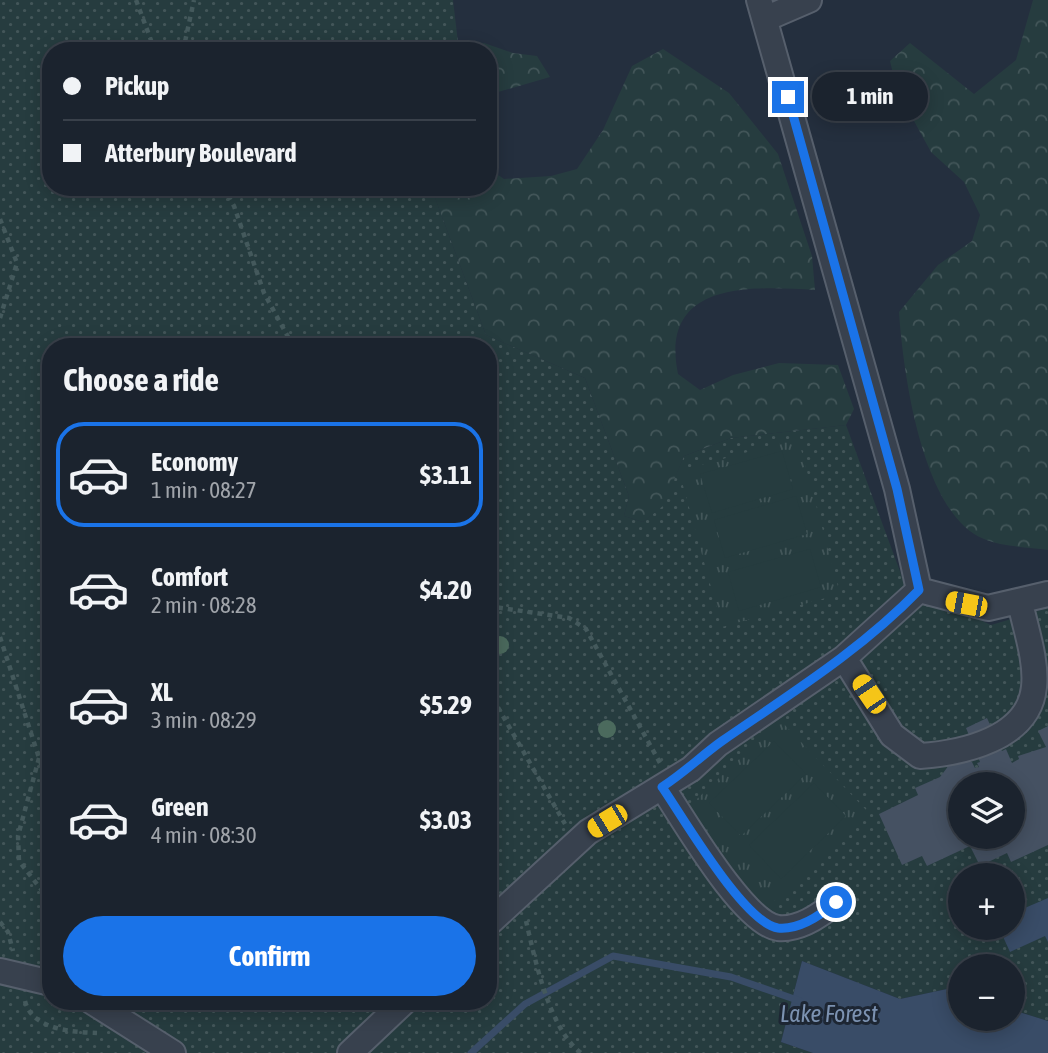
<!DOCTYPE html>
<html lang="en">
<head>
<meta charset="utf-8">
<style>
	:root { --surface:#1b232e; --page:#242b36; --text:#f1f3f6; --muted:#a0a4aa; --line:#39404a; --accent:#1a73e8 }
	body { margin:0; font-family:"Asap Condensed",sans-serif; background:var(--page); color:var(--text); height:100vh; display:flex; flex-direction:column; font-size:26px; white-space:nowrap }
	* { box-sizing:border-box; margin:0 }
	p { font-size:23px; color:var(--muted) }
	.icon { flex:none; width:38px; height:38px; fill:none; stroke:currentColor; stroke-width:2; stroke-linecap:round; stroke-linejoin:round }
	.map { position:relative; flex:1; overflow:hidden }
	.panel { position:absolute; left:42px; top:338px; width:455px; height:672px; display:flex; flex-direction:column; background:var(--surface); border-radius:28px; box-shadow:0 4px 18px #0003,0 0 0 2px var(--line) }
	.panel>* { flex:none }
	.banner { position:absolute; left:42px; top:42px; width:455px; height:154px; border-radius:28px; box-shadow:0 4px 18px #0003,0 0 0 2px var(--line); display:grid; align-content:center; height:154px; padding:0 21px; background:var(--surface) }
	.controls { position:absolute; left:948px; top:772px; display:grid; gap:14px }
	.controls a { display:grid; place-items:center; width:77px; height:77px; border-radius:50%; background:var(--surface); box-shadow:0 4px 18px #0003,0 0 0 2px var(--line); font-size:35px }
	.end { position:absolute; width:32px; height:32px; margin:-16px; border:9px solid #1a73e8; background:#fff; box-shadow:0 0 0 4px #fff }
	.from { border-radius:50% }
	.bubble { position:absolute; height:49px; border-radius:24px; background:var(--surface); box-shadow:0 4px 18px #0003,0 0 0 2px var(--line); font-size:23px; font-weight:700; line-height:49px; text-align:center }
	.car { position:absolute; width:21px; height:42px; margin:-21px -10px; border-radius:9px; box-shadow:0 0 5px 2px #0007; background:linear-gradient(#f5c518 24%,#345 0 40%,#f5c518 0 76%,#345 0 86%,#f5c518 0) }
	.banner b { display:flex; align-items:center; gap:24px; height:66px; font-size:26px }
	.banner b+b { border-top:2px solid var(--line) }
	.banner i { width:18px; height:18px; background:var(--text) }
	ul { padding:0; list-style:none }
	li { display:flex; align-items:center; gap:21px; height:105px; margin:0 14px 10px; padding:0 7px; border:4px solid transparent; border-radius:28px }
	li div { flex:1 }
	li b { display:block; font-size:26px }
	li em { font-style:normal; font-weight:700 }
	li.active { border-color:var(--accent) }
	li>.icon { width:63px; height:63px; stroke-width:1.5 }
	h2 { padding:0 21px; font-size:32px; line-height:84px }
	.action { display:flex; gap:14px; margin-top:auto; padding:14px 21px }
	.action a { flex:1; height:80px; border-radius:42px; background:var(--accent); color:#fff; font-size:28px; font-weight:700; line-height:80px; text-align:center }
	.map>svg:first-child { display:block }
	.grass { fill:url(#grass-dots); fill-rule:evenodd }
	.forest { fill:url(#forest-crowns) }
	.park { fill:url(#park-tufts) }
	.pitch { fill:#263c3f }
	.water { fill:#394c67 }
	.lines { fill:none; stroke-linecap:round; stroke-linejoin:round }
	.stream { stroke:#394c67; stroke-width:7 }
	.building { fill:#455162; fill-rule:evenodd }
	.minor-casing { stroke:#565f6c; stroke-width:28 }
	.path { stroke:#44595c; stroke-width:4.5; stroke-dasharray:5 5; stroke-linecap:butt }
	.minor { stroke:#38414e; stroke-width:24 }
	.tree { fill:#4b6a5d }
	.route { stroke:#1a73e8; stroke-width:9 }
	.labels { text-anchor:middle; dominant-baseline:central; stroke-width:6; stroke-linejoin:round; paint-order:stroke }
	.water-label { font-size:24px; font-style:italic; fill:#7c92b1; stroke:#1d2633 }
</style>
</head>
<body>
<div class="map">
<svg width="1048" height="1053" viewBox="0 0 1048 1053">
	<defs>
		<pattern id="grass-dots" width="8" height="8" patternUnits="userSpaceOnUse" patternTransform="scale(1.75)"><rect width="8" height="8" fill="#263c3f"/><path d="M2 2h.1M6 6h.1" fill="none" stroke="#435659" stroke-width="1.8" stroke-linecap="round"/></pattern>
		<pattern id="forest-crowns" width="20" height="18" patternUnits="userSpaceOnUse" patternTransform="scale(1.75)"><rect width="20" height="18" fill="#263c3f"/><path d="M2 6a3 3 0 1 1 6 0M12 15a3 3 0 1 1 6 0" fill="none" stroke="#435659"/></pattern>
		<pattern id="park-tufts" width="24" height="20" patternUnits="userSpaceOnUse" patternTransform="scale(1.75)"><rect width="24" height="20" fill="#263c3f"/><path d="M3 7l-1-3M5 7V3M7 7l1-3M15 17l-1-3M17 17v-4M19 17l1-3" fill="none" stroke="#435659"/></pattern>
	</defs>
	<rect width="100%" height="100%" fill="#242f3e"/>
	<path class="grass" d="M0,0H453L459,51H51V187H431L486,335L585,378L629,496L624,516L643,522L663,505L684,456L731,438L846,425L905,585L991,625L1048,608V1021L1013,1010V966H961V986L900,999L802,961L781,1042L813,1053H0ZM51,346H488V1001H51ZM961,784H1013V836H961ZM961,875H1013V928H961Z"/>
	<path class="forest" d="M1033,0H1048V550C1028,547 1003,547 984,539C922,515 903,371 899,312L938,265L972,241L980,215L964,182L931,152L897,90L890,61L910,43L974,94L1016,60Z
		M484,43L513,53L537,56L550,77L488,95V51H460Z
		M663,49L729,93L778,154L812,256L815,290C751,286 659,281 678,374L700,390L733,375L779,363L838,365L854,409L846,425L731,438L684,456L664,505L643,522L624,516L629,496L585,378L486,335L431,187H488V168L504,179L551,176L577,169L603,130L632,66Z"/>
	<path class="park" d="M798,438L840,594L722,627L679,471Z
		M780,720L868,812L765,910L677,818Z"/>
	<path class="pitch" d="M782,451L793,489L712,513L700,474Z
		M796,496L807,534L725,558L714,520Z
		M810,549L821,587L739,611L728,572Z
		M774,741L806,774L741,836L709,803Z
		M814,783L846,816L781,879L749,845Z"/>
	<path class="water" d="M1048,898V942L1045,936L1010,952L999,928H1013V913Z
		M802,961L900,999L961,986V1018H1013V1010L1048,1021V1053H813L781,1042Z"/>
	<g class="lines">
		<path class="stream" d="M471,1053L525,1004L613,956L731,977L800,1001"/>
	</g>
	<path class="building" d="M987,718L1002,751L1006,749L1012,763L1019,759L1018,756L1046,747L1038,731L1048,726V845L1011,862L1007,853L980,866L970,846L927,866L922,856L902,865L879,814L918,795L915,788L940,777L949,765L966,761L972,762L975,768L979,767L977,763L980,762L966,728ZM961,784H1013V836H961Z"/>
	<g class="lines">
		<g class="minor-casing">
			<path id="minor" d="M759,0L897,489L919,590
				M765,19L809,0
				M919,590L988,608L1048,594
				M844,658L892,735L920,756C962,753 1029,739 1034,687C1037,660 1025,627 1020,602
				M662,787C683,818 743,923 778,928C799,930 821,915 836,902
				M488,924L588,832L691,769L718,744L844,658L919,590
				M0,971L51,983
				M91,1001L173,1053
				M350,1053L405,1001"/>
		</g>
		<path class="path" d="M136,0L155,51
			M183,51L194,0
			M223,187L234,206L264,293L293,346
			M0,219L17,263L0,318
			M488,606L569,618L586,629L660,763
			M0,637L41,764L51,775
			M488,690L565,824
			M39,758L18,836L19,861L51,902
			M526,921C535,959 549,1029 581,1053
			M0,922L8,932L13,951
			M25,1001C32,1030 73,1032 97,1033"/>
		<use href="#minor" class="minor"/>
	</g>
	<g class="tree">
		<circle cx="500" cy="645" r="9"/>
		<circle cx="607" cy="729" r="9"/>
	</g>
	<g class="lines">
		<path class="route" d="M788,97L897,489L919,590C861,650 790,694 722,741C701,756 684,773 662,787C683,817 744,923 778,928C799,930 821,915 836,902"/>
	</g>
	<g class="labels">
		<g class="water-label">
			<text x="829" y="1013">Lake Forest</text>
		</g>
	</g>
</svg>
<div class="controls">
<a><svg class="icon" aria-label="layers" viewBox="0 0 24 24"><path d="M12 4l9 5-9 5-9-5zM3 14l9 5 9-5"/></svg></a>
<a>+</a>
<a>−</a>
</div>
<i class="end from" style="left:836px;top:902px"></i>
<i class="end" style="left:788px;top:97px"></i>
<div class="bubble" style="left:812px;top:72px;width:116px">1 min</div>
<i class="car" style="left:966px;top:604px;rotate:281deg"></i>
<i class="car" style="left:869px;top:694px;rotate:326deg"></i>
<i class="car" style="left:607px;top:821px;rotate:239deg"></i>
<div class="banner">
<b><i class="from"></i>Pickup</b>
<b><i></i>Atterbury Boulevard</b>
</div>
<section class="panel">
<h2>Choose a ride</h2>
<ul>
<li class="active"><svg class="icon" aria-label="car" viewBox="0 0 24 24"><path d="M5 17H2v-5l4-1 3-4h7l3 4 3 1v5h-3M9 17h6M6 11h13"/><circle cx="7" cy="17" r="2"/><circle cx="17" cy="17" r="2"/></svg><div><b>Economy</b><p>1 min · 08:27</p></div><em>$3.11</em></li>
<li><svg class="icon" aria-label="car" viewBox="0 0 24 24"><path d="M5 17H2v-5l4-1 3-4h7l3 4 3 1v5h-3M9 17h6M6 11h13"/><circle cx="7" cy="17" r="2"/><circle cx="17" cy="17" r="2"/></svg><div><b>Comfort</b><p>2 min · 08:28</p></div><em>$4.20</em></li>
<li><svg class="icon" aria-label="car" viewBox="0 0 24 24"><path d="M5 17H2v-5l4-1 3-4h7l3 4 3 1v5h-3M9 17h6M6 11h13"/><circle cx="7" cy="17" r="2"/><circle cx="17" cy="17" r="2"/></svg><div><b>XL</b><p>3 min · 08:29</p></div><em>$5.29</em></li>
<li><svg class="icon" aria-label="car" viewBox="0 0 24 24"><path d="M5 17H2v-5l4-1 3-4h7l3 4 3 1v5h-3M9 17h6M6 11h13"/><circle cx="7" cy="17" r="2"/><circle cx="17" cy="17" r="2"/></svg><div><b>Green</b><p>4 min · 08:30</p></div><em>$3.03</em></li>
</ul>
<div class="action"><a>Confirm</a></div>
</section>
</div>
</body>
</html>
